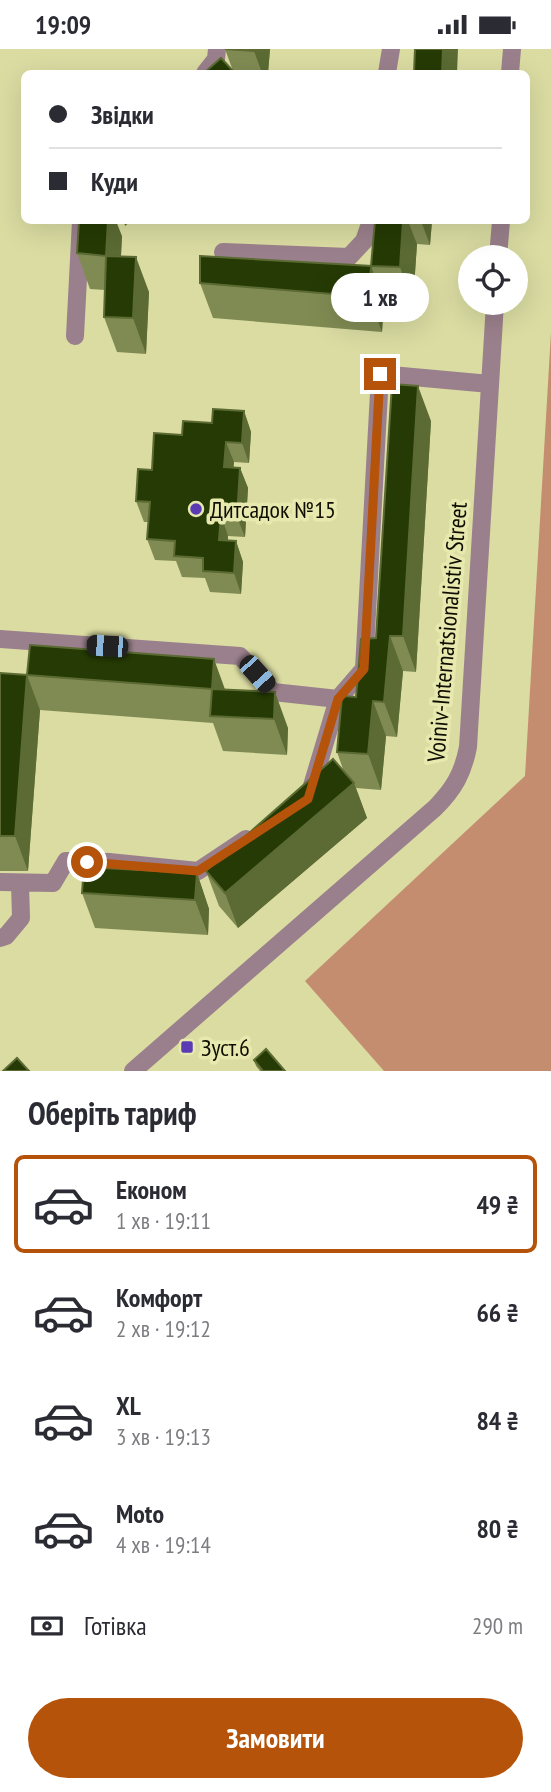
<!DOCTYPE html>
<html lang="uk">
<head>
<meta charset="utf-8">
<style>
	:root { --surface:#fff; --page:#f7f7f7; --text:#2b2b33; --muted:#7c7c81; --line:#e1e1e2; --accent:#b45309 }
	body { margin:0; font-family:"PT Sans Narrow",sans-serif; background:var(--page); color:var(--text); height:100vh; display:flex; flex-direction:column; font-size:26px; white-space:nowrap }
	* { box-sizing:border-box; margin:0 }
	p { font-size:23px; color:var(--muted) }
	.icon { flex:none; width:38px; height:38px; fill:none; stroke:currentColor; stroke-width:2; stroke-linecap:round; stroke-linejoin:round }
	.map { position:relative; height:1022px; overflow:hidden }
	.sheet { display:flex; flex-direction:column; background:var(--surface); flex:1 }
	.sheet>* { flex:none }
	.banner { position:absolute; left:21px; top:21px; width:509px; height:154px; border-radius:10px; box-shadow:0 7px 28px #0002; display:grid; align-content:center; height:154px; padding:0 28px; background:var(--surface) }
	.fabs { position:absolute; left:458px; top:196px; display:grid; gap:14px }
	.fabs a { display:grid; place-items:center; width:70px; height:70px; border-radius:50%; background:var(--surface); box-shadow:0 7px 28px #0002; font-size:35px }
	.end { position:absolute; width:32px; height:32px; margin:-16px; border:9px solid #b45309; background:#fff; box-shadow:0 0 0 4px #fff }
	.from { border-radius:50% }
	.bubble { position:absolute; height:49px; border-radius:24px; background:var(--surface); box-shadow:0 7px 28px #0002; font-size:23px; font-weight:800; line-height:49px; text-align:center }
	.car { position:absolute; width:21px; height:42px; margin:-21px -10px; border-radius:9px; box-shadow:0 0 5px 2px #0007; background:linear-gradient(#222 24%,#8ab4d8 0 40%,#222 0 76%,#8ab4d8 0 86%,#222 0) }
	.banner b { display:flex; align-items:center; gap:24px; height:66px; font-size:26px }
	.banner b+b { border-top:2px solid var(--line) }
	.banner i { width:18px; height:18px; background:var(--text) }
	ul { padding:0; list-style:none }
	li { display:flex; align-items:center; gap:21px; height:98px; margin:0 14px 10px; padding:0 14px; border:4px solid transparent; border-radius:10px }
	li div { flex:1 }
	li b { display:block; font-size:26px }
	li em { font-style:normal; font-weight:800 }
	li.on { border-color:var(--accent) }
	li>.icon { width:63px; height:63px; stroke-width:1.5 }
	h2 { padding:0 28px; font-size:32px; line-height:84px }
	.pay { display:flex; align-items:center; gap:18px; height:77px; padding:0 28px; font-size:26px }
	.pay p { margin-inline-start:auto }
	.action { display:flex; gap:14px; margin-top:auto; padding:14px 28px }
	.action a { flex:1; height:80px; border-radius:42px; background:var(--accent); color:#fff; font-size:28px; font-weight:800; line-height:80px; text-align:center }
	.status { display:flex; justify-content:space-between; align-items:center; height:49px; padding:0 35px; background:var(--surface); direction:ltr }
	.status svg { height:19px; fill:currentColor }
	.map>svg:first-child { display:block }
	.forest { fill:#c58d6f }
	.lines { fill:none; stroke-linecap:round; stroke-linejoin:round }
	.minor { stroke:#9a808c; stroke-width:18 }
	.wall { fill:#808b53 }
	.shaded-wall { fill:#5b6b33 }
	.building { fill:#253a04; stroke:#5b6b33; stroke-width:2 }
	.route { stroke:#b45309; stroke-width:9 }
	.poi-dot { fill:#5a3bb3; stroke:#e7e9af; stroke-width:2.5 }
	.labels { text-anchor:middle; dominant-baseline:central; stroke-width:7; stroke-linejoin:round; paint-order:stroke }
	.poi-label { font-size:24px; fill:#0e0d00; stroke:#e7e9af; text-anchor:start }
	.street-label { font-size:24px; fill:#0e0d00; stroke:#e7e9af }
</style>
</head>
<body>
<div class="status"><b>19:09</b><svg viewBox="0 0 49 12"><path d="M0 12V9h3v3zM5 12V6h3v6zM10 12V3h3v9zM15 12V0h3v12zM26 1h20v11H26zM47 4h2v5h-2z"/></svg></div>
<div class="map">
<svg width="551" height="1022" viewBox="0 0 551 1022">
	<rect width="100%" height="100%" fill="#dadca2"/>
	<path class="forest" d="M551,283V1022H384L305,932L525,727Z"/>
	<g class="lines">
		<path class="minor" d="M205,24L216,10L217,0
			M387,24L391,0
			M510,24L512,0
			M223,203L349,208L364,192L371,172
			M498,208L501,172
			M75,287L81,172
			M0,590L240,607L273,643L338,650
			M308,750L338,650L364,620L380,325L490,335
			M0,833L53,834L66,812L109,813L198,822L246,790
			M0,889L6,887L21,869L20,835
			M133,1022L435,759C454,740 463,724 468,698L495,254"/>
	</g>
	<path class="wall" d="M225,0H270L268,24H204L233,22Z
		M375,172H432L430,196L417,195L413,253L384,252L382,283L213,269L200,234L371,217Z
		M122,187L121,207L149,243L146,305L117,303L104,268L105,241L90,240L77,204Z
		M244,362L251,383L249,414L234,413L233,418L240,419L248,439L245,488L228,487V492H236L243,513L241,545L210,543L205,529L182,528L176,512L155,511L147,490L148,473H144L136,452L152,421L182,386Z
		M431,372L416,623L403,622L397,688L386,687L381,741L356,739L367,769L238,879L219,857L206,822L344,723L337,703L376,589Z
		M0,624L225,641L288,679L287,706L223,702L213,674L40,661L28,822H0Z
		M197,824L209,860L208,886L95,879L82,844Z
		M254,1011L285,1022H260L256,1017Z"/>
	<path class="shaded-wall" d="M255,0H270L268,24H262L254,2Z
		M443,0H458L457,24H442Z
		M108,172H116L122,187L119,242L106,207Z
		M124,172H131L125,177Z
		M403,172H408L417,195L413,253L400,218Z
		M421,172H432L430,196Z
		M136,208L149,243L146,305L133,269Z
		M371,217L384,252L382,283L369,248Z
		M418,337L431,372L416,623L403,587Z
		M244,362L251,383L249,414L242,394Z
		M226,393L234,413L232,439L224,418Z
		M240,419L248,439L245,488L237,468Z
		M221,466L228,487L226,512L219,491Z
		M236,492L243,513L241,545L234,524Z
		M390,587L403,622L397,688L384,653Z
		M214,610L227,646L212,640Z
		M27,626L40,661L28,822L15,787Z
		M275,643L288,679L287,706L274,670Z
		M373,652L386,687L381,741L368,705Z
		M354,734L367,769L238,879L225,844Z
		M197,824L209,860L208,886L195,851Z"/>
	<path class="building" d="M225,0H255L254,2Z
		M415,0H443L442,24H414Z
		M221,9L235,24H204Z
		M79,172H108L106,207L77,204Z
		M375,172H403L400,218L371,217Z
		M106,207L136,208L133,269L104,268Z
		M200,207L371,217L369,248L200,234Z
		M392,335L418,337L403,587H390L384,653L373,652L368,705L337,703L342,647L356,648L361,590L376,589Z
		M213,360L244,362L242,394L226,393L224,418L240,419L237,468L221,466L219,491L236,492L234,524L203,522V509L174,507L175,492L147,490L150,453L136,452L138,420L152,421L154,384L182,386L183,372L212,374Z
		M30,596L214,610L212,640L27,626Z
		M0,624L27,626L15,787H0Z
		M212,640L275,643L274,670L210,667Z
		M333,710L354,734L225,844L206,822Z
		M84,818L197,824L195,851L82,844Z
		M266,1000L285,1022H263L254,1011Z
		M17,1009L29,1022H3Z"/>
	<g class="lines">
		<path class="route" d="M87,813L198,822L308,750L338,650L364,620L380,325"/>
	</g>
	<g class="poi-dot">
		<circle cx="196" cy="460" r="7"/>
		<rect x="180" y="991" width="14" height="14" rx="3.5"/>
	</g>
	<g class="labels">
		<g class="poi-label">
			<text x="210" y="460">Дитсадок №15</text>
			<text x="201" y="998">Зуст.6</text>
		</g>
		<g class="street-label">
			<text transform="translate(447 583) rotate(-85)">Voiniv-Internatsionalistiv Street</text>
		</g>
	</g>
</svg>
<div class="fabs">
<a><svg class="icon" aria-label="locate" viewBox="0 0 24 24"><circle cx="12" cy="12" r="6"/><path d="M12 2v4M12 18v4M2 12h4M18 12h4"/></svg></a>
</div>
<i class="end from" style="left:87px;top:813px"></i>
<i class="end" style="left:380px;top:325px"></i>
<div class="bubble" style="left:331px;top:224px;width:98px">1 хв</div>
<i class="car" style="left:107px;top:597px;rotate:274deg"></i>
<i class="car" style="left:257px;top:625px;rotate:138deg"></i>
<div class="banner">
<b><i class="from"></i>Звідки</b>
<b><i></i>Куди</b>
</div>
</div>
<section class="sheet">
<h2>Оберіть тариф</h2>
<ul>
<li class="on"><svg class="icon" aria-label="car" viewBox="0 0 24 24"><path d="M5 17H2v-5l4-1 3-4h7l3 4 3 1v5h-3M9 17h6M6 11h13"/><circle cx="7" cy="17" r="2"/><circle cx="17" cy="17" r="2"/></svg><div><b>Економ</b><p>1 хв · 19:11</p></div><em>49 ₴</em></li>
<li><svg class="icon" aria-label="car" viewBox="0 0 24 24"><path d="M5 17H2v-5l4-1 3-4h7l3 4 3 1v5h-3M9 17h6M6 11h13"/><circle cx="7" cy="17" r="2"/><circle cx="17" cy="17" r="2"/></svg><div><b>Комфорт</b><p>2 хв · 19:12</p></div><em>66 ₴</em></li>
<li><svg class="icon" aria-label="car" viewBox="0 0 24 24"><path d="M5 17H2v-5l4-1 3-4h7l3 4 3 1v5h-3M9 17h6M6 11h13"/><circle cx="7" cy="17" r="2"/><circle cx="17" cy="17" r="2"/></svg><div><b>XL</b><p>3 хв · 19:13</p></div><em>84 ₴</em></li>
<li><svg class="icon" aria-label="car" viewBox="0 0 24 24"><path d="M5 17H2v-5l4-1 3-4h7l3 4 3 1v5h-3M9 17h6M6 11h13"/><circle cx="7" cy="17" r="2"/><circle cx="17" cy="17" r="2"/></svg><div><b>Moto</b><p>4 хв · 19:14</p></div><em>80 ₴</em></li>
</ul>
<div class="pay"><svg class="icon" aria-label="cash" viewBox="0 0 24 24"><path d="M3 7h18v10H3z"/><circle cx="12" cy="12" r="2"/></svg>Готівка<p>290 m</p></div>
<div class="action"><a>Замовити</a></div>
</section>
</body>
</html>
